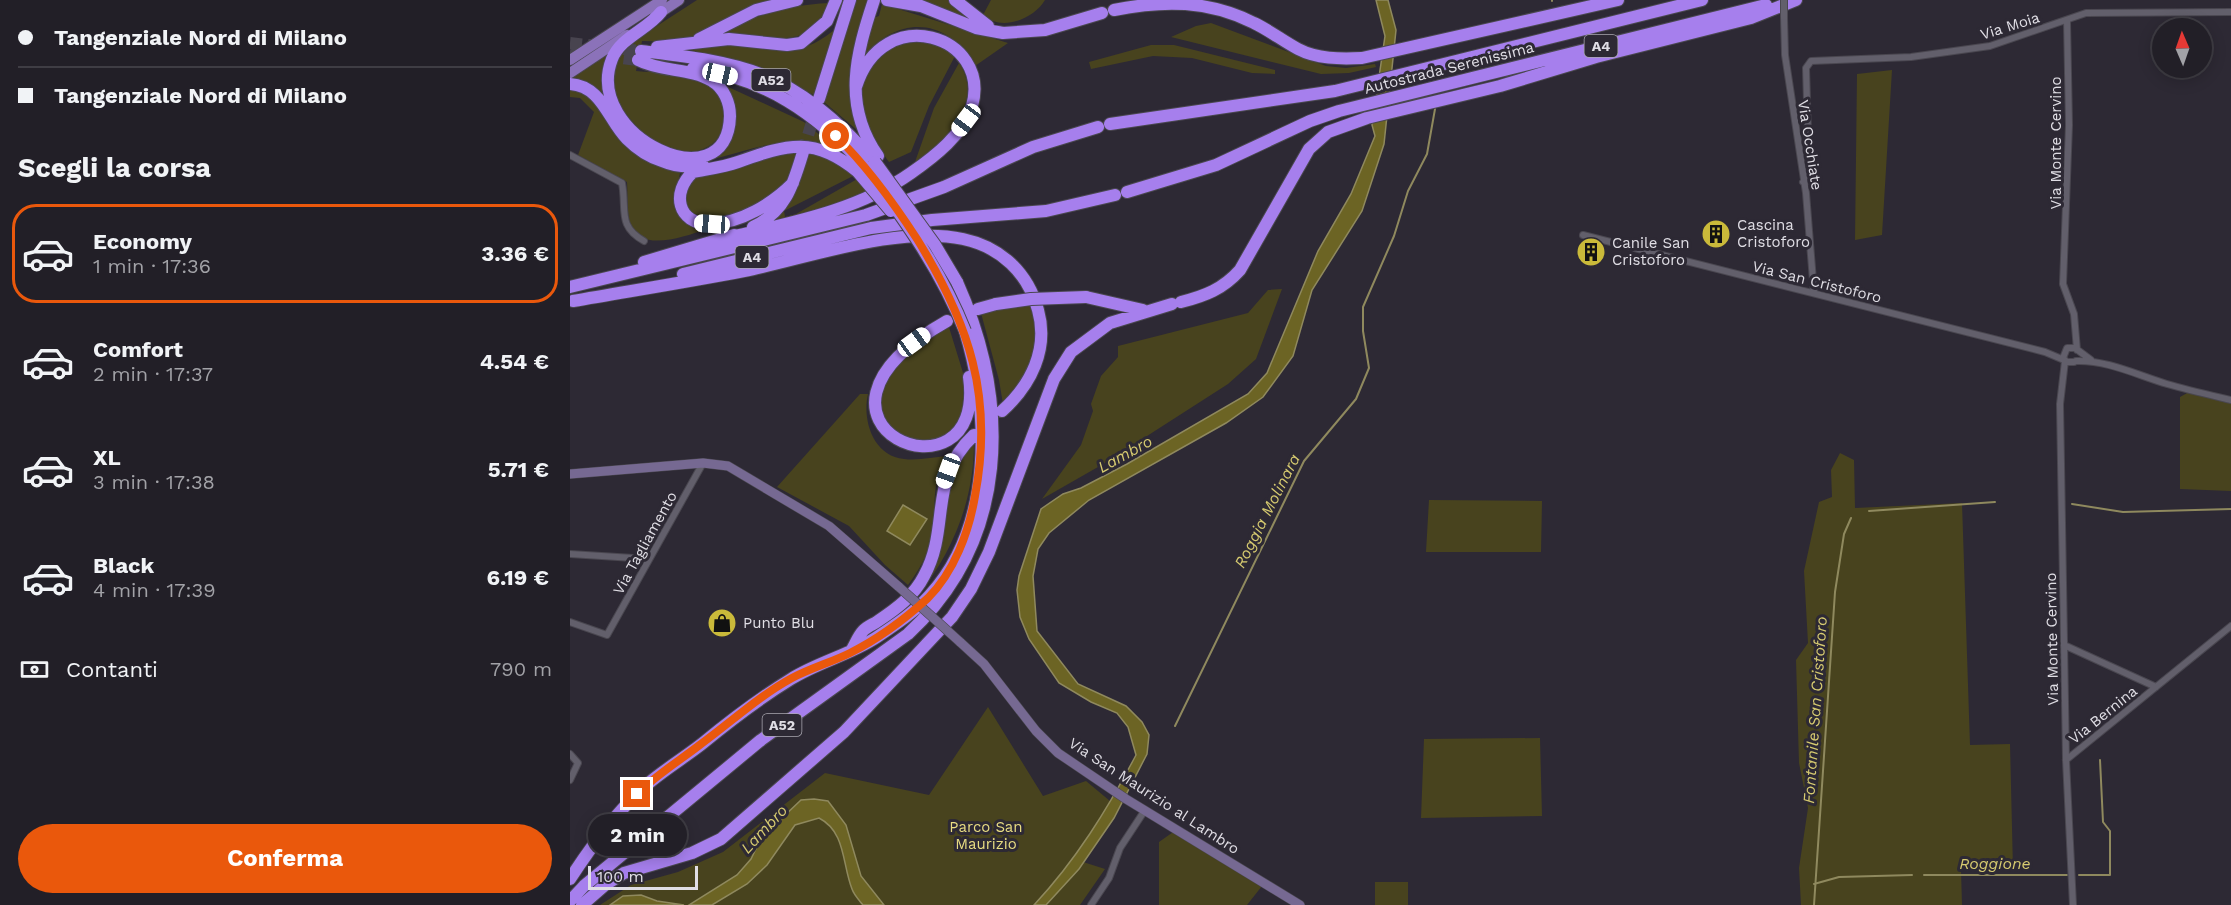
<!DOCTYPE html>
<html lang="it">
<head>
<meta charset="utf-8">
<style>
	:root { --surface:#221f27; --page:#2e2c33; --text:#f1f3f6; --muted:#a2a2a7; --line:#3f3d44; --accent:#ea580c }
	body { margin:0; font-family:"Work Sans",sans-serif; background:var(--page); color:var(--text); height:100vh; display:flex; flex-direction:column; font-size:22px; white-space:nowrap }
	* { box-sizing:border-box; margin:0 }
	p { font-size:20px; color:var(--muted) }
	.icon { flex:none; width:33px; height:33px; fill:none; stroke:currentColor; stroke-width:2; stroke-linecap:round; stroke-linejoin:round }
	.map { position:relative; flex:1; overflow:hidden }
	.details { display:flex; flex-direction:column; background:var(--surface); width:570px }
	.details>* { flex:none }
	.hud { display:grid; align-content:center; height:132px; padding:0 18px; background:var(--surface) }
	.needle { width:39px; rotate:358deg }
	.fabs { position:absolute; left:1582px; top:18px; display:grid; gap:12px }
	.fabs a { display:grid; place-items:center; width:60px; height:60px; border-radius:50%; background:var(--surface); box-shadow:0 3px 15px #0003,0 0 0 2px var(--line); font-size:30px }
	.scale { position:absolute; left:18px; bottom:15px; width:110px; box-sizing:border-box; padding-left:6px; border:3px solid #e0dee5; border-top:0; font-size:16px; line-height:21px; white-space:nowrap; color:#e0dee5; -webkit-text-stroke:4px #2d2934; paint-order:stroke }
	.end { position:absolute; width:27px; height:27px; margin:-14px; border:8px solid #ea580c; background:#fff; box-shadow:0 0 0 3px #fff }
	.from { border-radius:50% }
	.bubble { position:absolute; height:42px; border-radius:21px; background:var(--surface); box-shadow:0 3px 15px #0003,0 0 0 2px var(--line); font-size:20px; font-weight:700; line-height:42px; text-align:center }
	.car { position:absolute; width:18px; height:36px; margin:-18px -9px; border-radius:8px; box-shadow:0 0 4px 2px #0007; background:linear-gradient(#fff 24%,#345 0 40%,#fff 0 76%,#345 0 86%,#fff 0) }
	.hud b { display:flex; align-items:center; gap:21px; height:57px; font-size:22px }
	.hud b+b { border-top:2px solid var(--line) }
	.hud i { width:15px; height:15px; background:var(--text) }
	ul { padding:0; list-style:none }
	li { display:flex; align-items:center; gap:18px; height:99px; margin:0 12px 9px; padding:0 6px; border:3px solid transparent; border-radius:24px }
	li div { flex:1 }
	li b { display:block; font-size:22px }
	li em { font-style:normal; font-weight:700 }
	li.active { border-color:var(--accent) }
	li>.icon { width:54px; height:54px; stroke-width:1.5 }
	h2 { padding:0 18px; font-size:27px; line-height:72px }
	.pay { display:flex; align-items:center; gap:15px; height:66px; padding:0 18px; font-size:22px }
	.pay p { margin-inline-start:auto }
	.button { display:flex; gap:12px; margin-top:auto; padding:12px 18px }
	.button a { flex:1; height:69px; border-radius:36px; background:var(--accent); color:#fff; font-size:24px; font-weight:700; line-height:69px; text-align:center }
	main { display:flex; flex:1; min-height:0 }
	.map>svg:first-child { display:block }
	.green { fill:#48431e }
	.water { fill:#6c6424; stroke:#8f895e; stroke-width:1.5 }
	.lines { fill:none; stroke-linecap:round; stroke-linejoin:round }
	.stream { stroke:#8f895e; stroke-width:2 }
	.motorway-tunnel { stroke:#48444f; stroke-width:12; stroke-dasharray:12 6; stroke-linecap:butt }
	.minor-casing { stroke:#4a4750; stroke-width:8 }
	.secondary-casing { stroke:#4a4750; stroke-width:10 }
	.primary-casing { stroke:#4a4750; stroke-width:12 }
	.motorway-casing { stroke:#4a4750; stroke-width:14 }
	.minor { stroke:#625f6b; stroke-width:6 }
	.secondary { stroke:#766992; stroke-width:9 }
	.primary { stroke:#8b72b9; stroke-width:10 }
	.motorway { stroke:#a67fed; stroke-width:12 }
	.minor-bridge-casing { stroke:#4a4750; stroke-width:8; stroke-linecap:butt }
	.secondary-bridge-casing { stroke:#4a4750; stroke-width:10; stroke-linecap:butt }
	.motorway-bridge-casing { stroke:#4a4750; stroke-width:14; stroke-linecap:butt }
	.minor-bridge { stroke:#625f6b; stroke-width:6 }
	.secondary-bridge { stroke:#766992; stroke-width:9 }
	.motorway-bridge { stroke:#a67fed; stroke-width:12 }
	.route { stroke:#ea580c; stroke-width:8 }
	.labels { text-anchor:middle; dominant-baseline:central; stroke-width:6; stroke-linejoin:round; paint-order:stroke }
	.shield { fill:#2d2934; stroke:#aaa8b0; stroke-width:1.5 }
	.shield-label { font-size:14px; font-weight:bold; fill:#e0dee5 }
	.street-label { font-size:15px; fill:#e0dee5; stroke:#2d2934 }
	.poi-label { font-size:15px; fill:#e0dee5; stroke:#2d2934; text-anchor:start }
	.park-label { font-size:15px; fill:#e9dd82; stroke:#2d2934 }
	.water-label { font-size:16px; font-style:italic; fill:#d7cb70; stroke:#2d2934 }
</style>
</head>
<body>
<main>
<section class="details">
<div class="hud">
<b><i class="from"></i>Tangenziale Nord di Milano</b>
<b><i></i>Tangenziale Nord di Milano</b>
</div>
<h2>Scegli la corsa</h2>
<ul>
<li class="active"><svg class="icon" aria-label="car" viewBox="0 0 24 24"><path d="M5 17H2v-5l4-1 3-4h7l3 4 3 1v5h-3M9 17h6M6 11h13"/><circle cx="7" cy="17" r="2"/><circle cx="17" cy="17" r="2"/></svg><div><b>Economy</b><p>1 min · 17:36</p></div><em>3.36 €</em></li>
<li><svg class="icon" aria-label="car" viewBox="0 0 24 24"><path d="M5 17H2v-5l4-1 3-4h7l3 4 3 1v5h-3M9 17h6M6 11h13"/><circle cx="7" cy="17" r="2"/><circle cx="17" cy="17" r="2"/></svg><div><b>Comfort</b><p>2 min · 17:37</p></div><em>4.54 €</em></li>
<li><svg class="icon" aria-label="car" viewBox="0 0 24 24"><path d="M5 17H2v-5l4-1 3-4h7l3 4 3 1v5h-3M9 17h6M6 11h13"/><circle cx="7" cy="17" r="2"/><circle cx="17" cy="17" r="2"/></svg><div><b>XL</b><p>3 min · 17:38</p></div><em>5.71 €</em></li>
<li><svg class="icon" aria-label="car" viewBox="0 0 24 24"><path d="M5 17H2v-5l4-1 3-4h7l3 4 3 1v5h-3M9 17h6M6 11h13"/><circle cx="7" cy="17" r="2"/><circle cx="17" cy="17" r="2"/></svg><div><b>Black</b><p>4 min · 17:39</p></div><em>6.19 €</em></li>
</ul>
<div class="pay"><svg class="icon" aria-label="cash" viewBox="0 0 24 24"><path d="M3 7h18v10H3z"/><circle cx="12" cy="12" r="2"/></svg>Contanti<p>790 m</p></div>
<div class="button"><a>Conferma</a></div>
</section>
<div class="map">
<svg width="1661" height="905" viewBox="0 0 1661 905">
	<rect width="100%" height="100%" fill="#2d2934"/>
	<path class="green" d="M127,0H199L113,42L72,41L66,71C87,73 111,72 131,78C157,86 163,132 139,146C105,167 65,131 49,103C38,85 45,58 59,44Z
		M285,0H300C280,46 278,78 289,126L287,130L254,102Z
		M336,0H379L402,23Z
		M421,0H475C464,19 431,32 413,15Z
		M259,3C245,41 220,40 185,37C174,36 161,37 152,33C186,14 219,5 259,3Z
		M312,4L438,43L405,66C377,16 327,15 292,58L303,18L309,16Z
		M641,23L756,66L776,68L805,64L806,67L779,73L751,74L601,37L626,26Z
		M263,31L267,34L244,95L194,70L117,49C136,47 155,44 174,45C214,48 228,58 263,31Z
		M361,40L385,56L359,106L341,152L319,162C302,139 284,103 295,74C298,64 311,53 318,44Z
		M581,45H604L705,70V74L682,73L622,58L583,56L521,69L519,62Z
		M44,49L35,65V80L53,124L124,161L161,135L154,85L234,122L268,150C206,130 177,155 118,164L51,126L33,95L0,78Z
		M389,63C415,101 376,142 345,162L364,108Z
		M1322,70L1312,235L1285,240L1287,74Z
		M0,89L14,91C33,112 46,142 71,157C83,164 98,168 110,173L105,197L134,230C116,236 70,253 61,225C56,213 58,195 57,182L8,155L24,112L10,98L0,97Z
		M231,148L218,182L182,209L140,219L122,213L115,204L117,188L128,175Z
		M239,148L287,174L214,211L215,217L226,214L289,178L299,192L199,226Z
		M712,289L686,359L658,384L535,463L472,499L511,445L523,411L521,404L531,376L548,357V346L678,313L698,290Z
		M464,303C469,355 466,364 433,404L429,380L411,313Z
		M378,324L394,376L392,419C387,424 381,432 375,436C335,458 296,415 315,374Z
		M1619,392L1661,403V491L1610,489V397Z
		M290,394H298C292,420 303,456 334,459C348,461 363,457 377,456C360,482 367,510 361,538C357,557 349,570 338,585L315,565L279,526L207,487Z
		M404,443C404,500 383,552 348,595L345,593C360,546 371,480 404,443Z
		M1270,453L1284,460L1285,508L1392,503L1400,745L1440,744L1443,869L1391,870L1392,905H1231L1229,868L1238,808L1229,763L1226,660L1238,643L1234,571L1249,502L1262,497L1261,470Z
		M859,500L972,501L971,552H856Z
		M418,707L473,796L516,781L546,806L510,861L535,869L510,905H30L61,885L108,872L153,852L255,773L359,795Z
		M970,738L972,816L851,818L854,739Z
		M606,830L692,886L677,905H589V842Z
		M805,882H838V905H805Z"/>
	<path class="water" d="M806,0H818L826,30L814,144L792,211L742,290L723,356L693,397L656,423L519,500L479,533L468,549L463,576L467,631L508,684L556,706L572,722L579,735L577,754L544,818L509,869L476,905H464C506,860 537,810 566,755L558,727L547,713L521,702L489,683L459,639L450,617L447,590L449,576L471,509L493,494L511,488L557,464L678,394L697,373L748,251L781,194L805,136L802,125L815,36Z
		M333,505L357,519L340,545L317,531Z
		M244,799L258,801L276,825L291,876L314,905H293C289,900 284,895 282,889C272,864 276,832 249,818L225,825L197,865L177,884L142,905H119L167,875L181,859L191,838L231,800Z
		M71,895L87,901L114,905H40L53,896Z"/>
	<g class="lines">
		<path class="stream" d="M982,1V0
			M1502,504L1553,512L1661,509
			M1299,511L1425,502
			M605,726L734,461L786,399L799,368L793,331V307L824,236L838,191L857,154L865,109
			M1354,875H1497
			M1509,875H1540V831L1533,822L1530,760
			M1244,884L1269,877L1342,875
			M1244,905L1265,592L1274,534L1281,518"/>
		<path class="motorway-tunnel" d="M0,43L71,51
			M0,52L68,60
			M233,152L246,109"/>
		<g class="minor-casing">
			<path id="minor" d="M1214,17L1215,55L1236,193L1244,293
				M1497,21L1499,125L1493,284L1504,314L1507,350
				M0,155L52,183C57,210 47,226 74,241
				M1233,182L1238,177L1239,168L1236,68L1241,61L1341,57L1420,46L1516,13L1661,12
				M1013,235L1475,352L1494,360
				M1495,361L1490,404L1496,760L1503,905
				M1506,361C1537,360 1567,375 1597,384C1618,390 1640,395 1661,400
				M1504,362H1497L1493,358L1497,348H1505L1521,360
				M0,554L79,559
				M0,622L37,635L133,463
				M1494,645L1586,687
				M0,754L8,763L0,780
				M1496,760L1661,626
				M521,905L539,878L550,848L575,810"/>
		</g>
		<g class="secondary-casing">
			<path id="secondary" d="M0,474L133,463L158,466L259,526L329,587
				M390,642L414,664L466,731L488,753L556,799L730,905"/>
		</g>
		<g class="primary-casing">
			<path id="primary" d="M85,16L109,0
				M0,60L92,0
				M0,73L57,35"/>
		</g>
		<g class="motorway-casing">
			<path id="motorway" d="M304,0C286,54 272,105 308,156
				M317,0L351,6L406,28L433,33L475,30L532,13
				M385,0L418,26
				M544,10C594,0 638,0 684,23C699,30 713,41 728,49C747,59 770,59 792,58L1048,0
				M129,39L186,10L227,0
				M87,47L159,39L217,45L231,43L257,21L266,0
				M71,51C112,56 154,60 193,75C236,92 275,128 305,162
				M68,60C91,72 121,68 142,81C154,88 160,103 160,116C158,205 12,136 42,59C51,37 77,30 91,12
				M123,68C195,78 245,113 294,165
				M0,84C32,86 38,120 57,139C67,149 79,157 92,161C106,167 118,168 133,165
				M249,99L280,0
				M540,124L765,91L1132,0
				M223,183C202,204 171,223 140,224C107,224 101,192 123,172C138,169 154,167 168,162C218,144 245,136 288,172
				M557,192L646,165L740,121L769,111L1196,5
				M183,227C216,211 223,185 233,152
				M157,238C220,223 287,211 341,173C364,157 394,134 402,106C422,36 313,0 286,87
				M74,262L164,235
				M113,274L301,228L362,220L476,211L545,195
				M0,287L296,215L374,187L463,147L528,127
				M516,297L573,310
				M3,301C60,291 117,282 174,271C238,258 329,225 393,239C431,247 458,273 468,310C479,349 461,385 432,411
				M611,302C635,296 653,289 670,270L739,149L758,132L797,118L930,86L1026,57L1181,18L1226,0
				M408,309L426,304
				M377,321C195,424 418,513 399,377
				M281,651C285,645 288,636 293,631C296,627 304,624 308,621C326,609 344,596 354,576C381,527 357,479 404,435
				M0,879C22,845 45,814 74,787C92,771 114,758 133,743C161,720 190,698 221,679C248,662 280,655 307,637C325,625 346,611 360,595C423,526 420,414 395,331
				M0,901L14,886L191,740L338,634C440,540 441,403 387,282
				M12,905L35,885L54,873L122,853L151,839L274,732L382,617L401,589L419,552L484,379L501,352L540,323L602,304"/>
		</g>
		<use href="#minor" class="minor"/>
		<use href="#secondary" class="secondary"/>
		<use href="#primary" class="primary"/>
		<use href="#motorway" class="motorway"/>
		<g class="minor-bridge-casing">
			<path id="minor-bridge" d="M1214,17V0"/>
		</g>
		<g class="secondary-bridge-casing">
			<path id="secondary-bridge" d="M329,587L390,642"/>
		</g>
		<g class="motorway-bridge-casing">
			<path id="motorway-bridge" d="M305,162L365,245L387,282
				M294,165C333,217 371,270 395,331
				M288,172L321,211
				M426,304L461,299L516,297"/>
		</g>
		<use href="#minor-bridge" class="minor-bridge"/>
		<use href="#secondary-bridge" class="secondary-bridge"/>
		<use href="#motorway-bridge" class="motorway-bridge"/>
	</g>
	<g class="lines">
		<path class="route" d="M67,794C86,775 109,761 131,744C161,722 189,696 222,678C241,668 262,662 280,653C308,639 335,619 358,598C384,572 399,532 405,496C424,397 399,323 347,239C323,202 298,167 266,136"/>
	</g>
	<defs>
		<g id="building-disc" transform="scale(1.5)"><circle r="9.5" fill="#caba3a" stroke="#2d2934"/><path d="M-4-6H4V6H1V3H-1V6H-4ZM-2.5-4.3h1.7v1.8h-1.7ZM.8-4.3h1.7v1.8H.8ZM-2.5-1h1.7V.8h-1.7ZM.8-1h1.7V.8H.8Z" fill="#111"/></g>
		<g id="shop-disc" transform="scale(1.5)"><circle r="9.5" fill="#caba3a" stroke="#2d2934"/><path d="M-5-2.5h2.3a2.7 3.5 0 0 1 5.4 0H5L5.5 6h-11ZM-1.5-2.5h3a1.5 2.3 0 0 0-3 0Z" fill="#111"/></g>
	</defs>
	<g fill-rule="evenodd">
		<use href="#building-disc" x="1146" y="234"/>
		<use href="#building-disc" x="1021" y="252"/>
		<use href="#shop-disc" x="152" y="623"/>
	</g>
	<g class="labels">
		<g class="shield">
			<rect x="1014.5" y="35" width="33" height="22" rx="4.5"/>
			<rect x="181.5" y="69" width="39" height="22" rx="4.5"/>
			<rect x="165.5" y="246" width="33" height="22" rx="4.5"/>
			<rect x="192.5" y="714" width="39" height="22" rx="4.5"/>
		</g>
		<g class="shield-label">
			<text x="1031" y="46">A4</text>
			<text x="201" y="80">A52</text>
			<text x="182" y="257">A4</text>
			<text x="212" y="725">A52</text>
		</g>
		<g class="street-label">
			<text transform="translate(1440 26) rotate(-17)">Via Moia</text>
			<text transform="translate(879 68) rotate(-14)">Autostrada Serenissima</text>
			<text transform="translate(1486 143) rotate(-90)">Via Monte Cervino</text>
			<text transform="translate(1240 145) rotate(81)">Via Occhiate</text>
			<text transform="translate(1247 282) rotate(14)">Via San Cristoforo</text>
			<text transform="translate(75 543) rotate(-61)">Via Tagliamento</text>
			<text transform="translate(1482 639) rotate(-91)">Via Monte Cervino</text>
			<text transform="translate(1533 715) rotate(-39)">Via Bernina</text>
			<text transform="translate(584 796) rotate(33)">Via San Maurizio al Lambro</text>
		</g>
		<g class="poi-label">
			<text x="1167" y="225">Cascina<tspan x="1167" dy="17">Cristoforo</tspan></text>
			<text x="1042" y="243">Canile San<tspan x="1042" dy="17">Cristoforo</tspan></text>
			<text x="173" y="623">Punto Blu</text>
		</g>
		<g class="park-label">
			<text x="416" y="827">Parco San<tspan x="416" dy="17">Maurizio</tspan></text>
		</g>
		<g class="water-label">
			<text transform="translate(555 454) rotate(-29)">Lambro</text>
			<text transform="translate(697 511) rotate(-63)">Roggia Molinara</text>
			<text transform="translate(1245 710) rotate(-86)">Fontanile San Cristoforo</text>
			<text transform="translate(194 829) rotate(-47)">Lambro</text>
			<text x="1425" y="863">Roggione</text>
		</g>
	</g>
</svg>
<div class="fabs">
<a><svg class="needle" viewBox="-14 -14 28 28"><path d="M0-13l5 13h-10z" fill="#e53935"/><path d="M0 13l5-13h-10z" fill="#a2a2a7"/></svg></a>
</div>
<div class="scale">100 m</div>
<i class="end from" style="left:266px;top:136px"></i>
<i class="end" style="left:67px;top:794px"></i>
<div class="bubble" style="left:18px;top:814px;width:99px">2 min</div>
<i class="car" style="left:150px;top:74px;rotate:103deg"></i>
<i class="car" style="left:396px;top:120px;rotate:217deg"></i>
<i class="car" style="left:142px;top:224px;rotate:274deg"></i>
<i class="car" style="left:344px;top:342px;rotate:54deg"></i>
<i class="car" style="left:378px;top:471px;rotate:200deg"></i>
</div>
</main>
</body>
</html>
